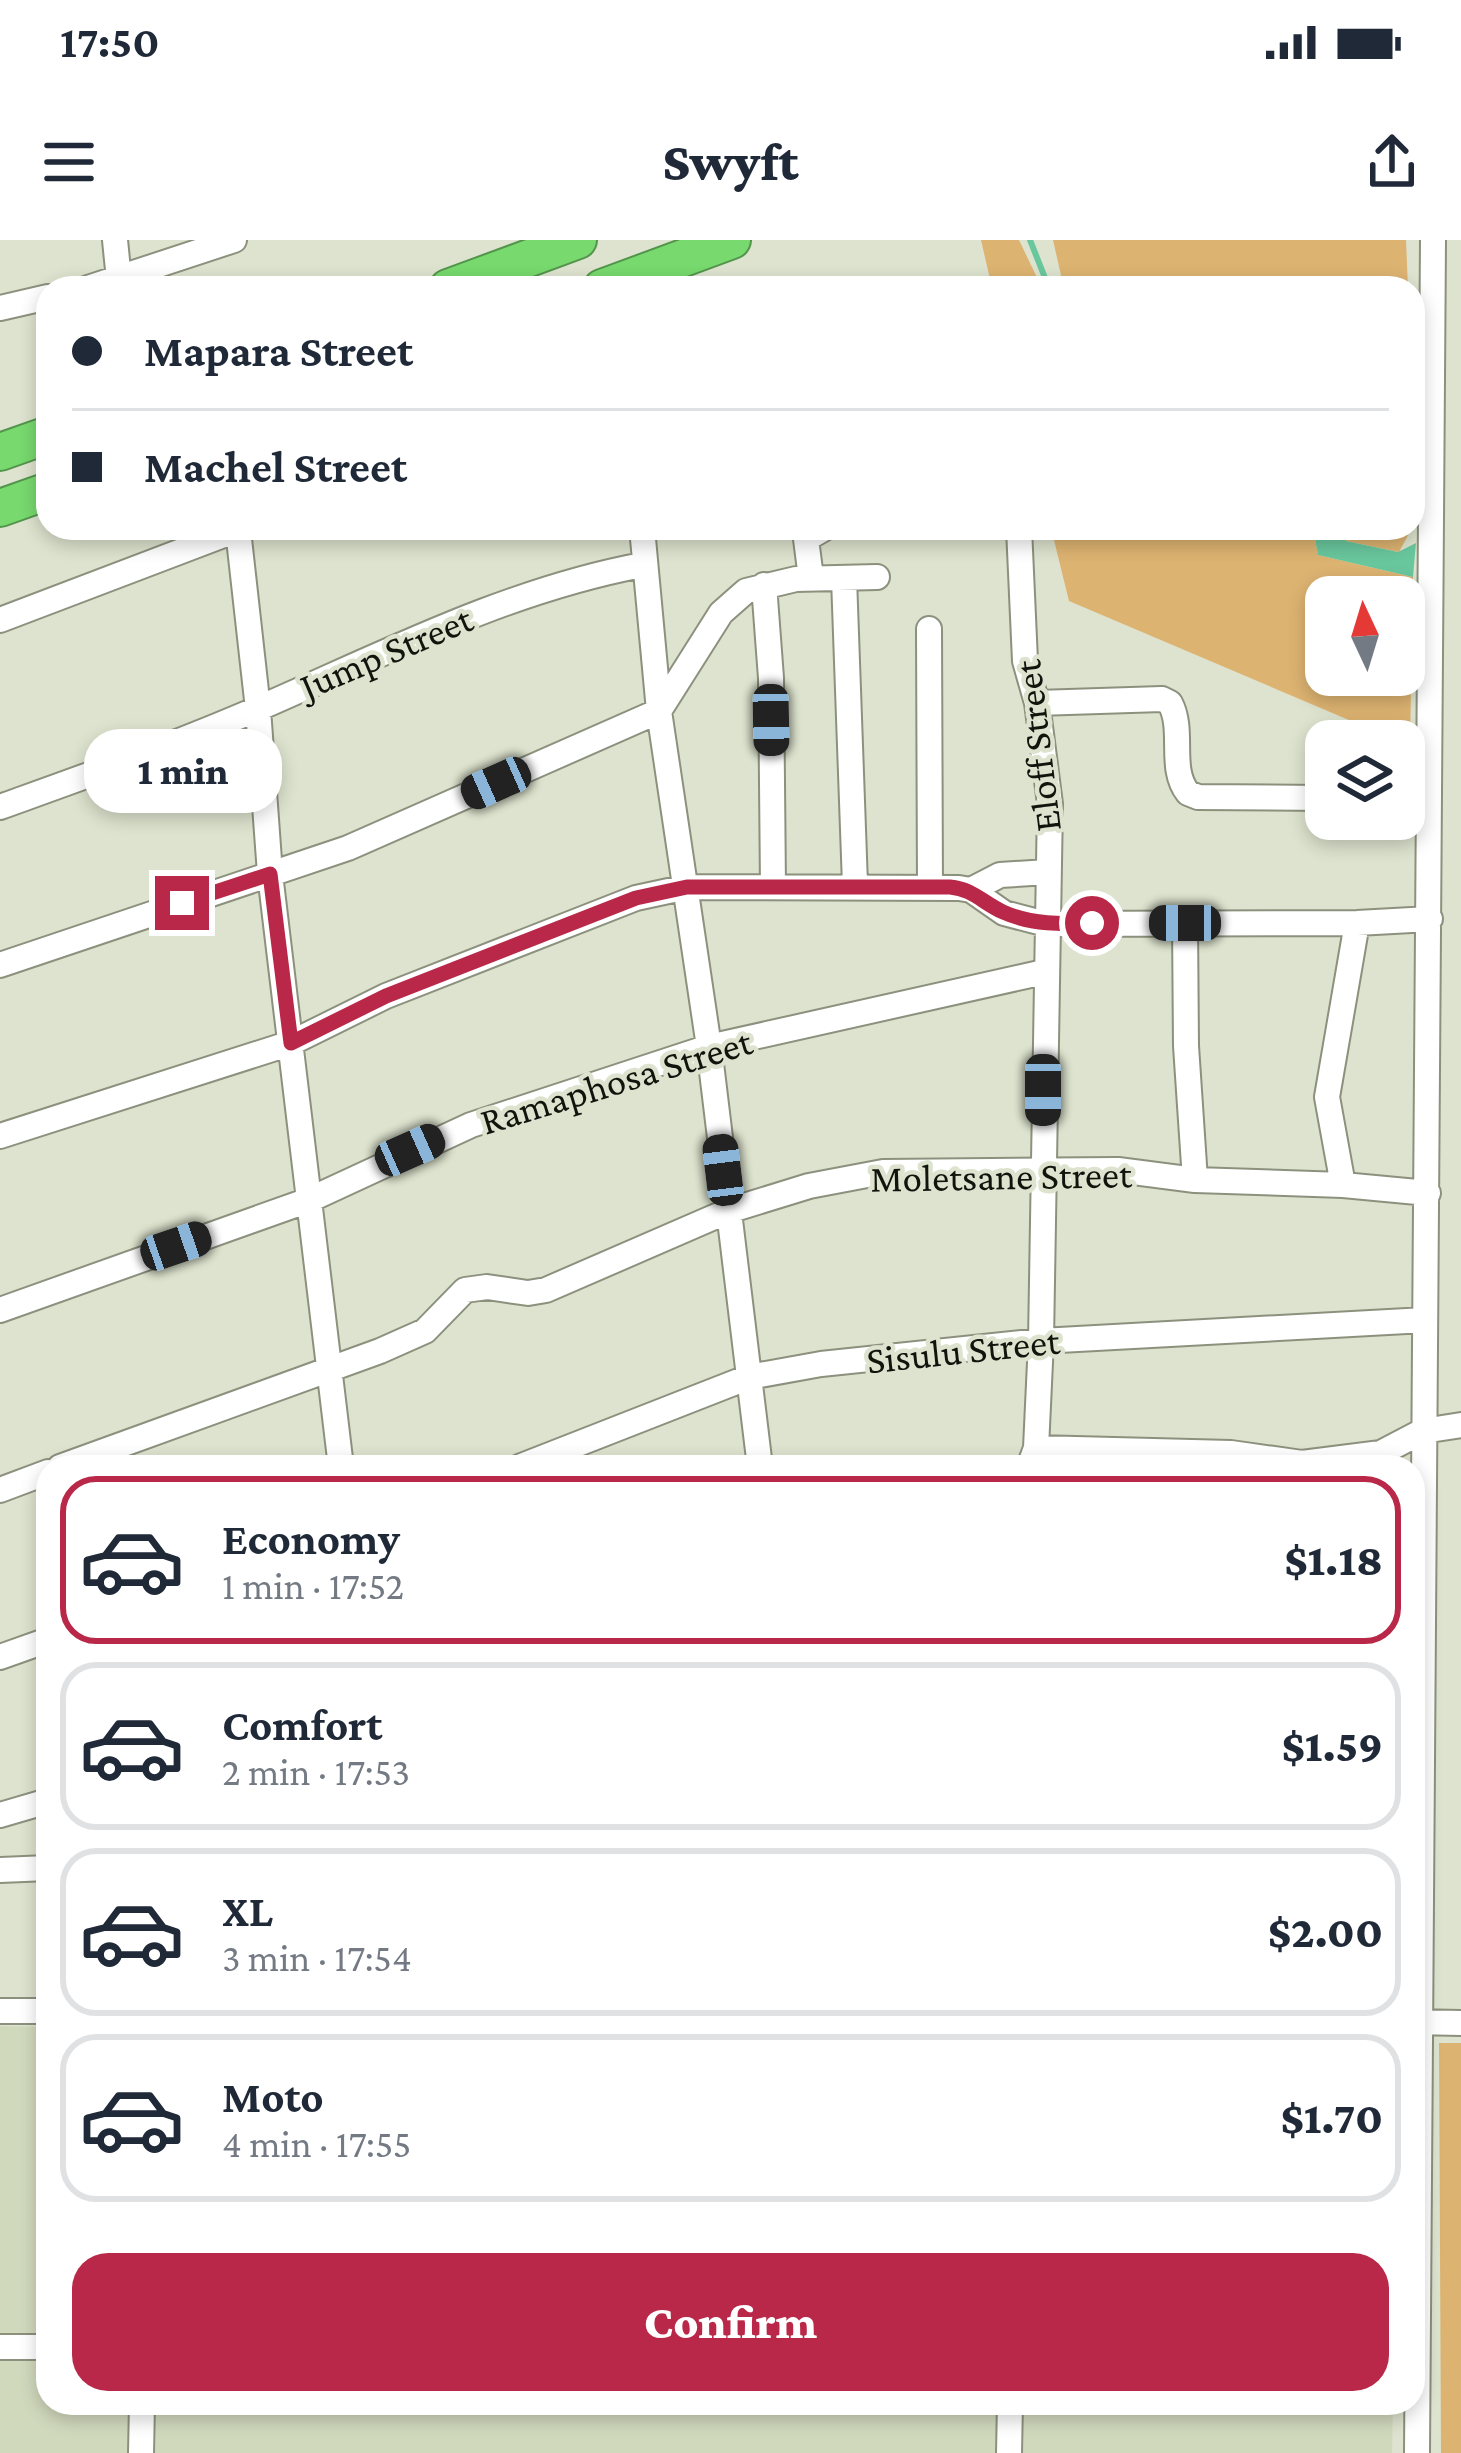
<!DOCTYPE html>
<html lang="en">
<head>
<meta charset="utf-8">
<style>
	:root { --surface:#fff; --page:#f6f6f7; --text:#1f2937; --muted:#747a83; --line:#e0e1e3; --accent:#b92848 }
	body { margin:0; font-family:"Crimson Pro",serif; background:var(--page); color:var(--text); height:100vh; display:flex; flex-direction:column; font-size:45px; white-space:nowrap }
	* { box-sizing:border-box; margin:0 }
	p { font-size:39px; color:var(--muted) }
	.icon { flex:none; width:66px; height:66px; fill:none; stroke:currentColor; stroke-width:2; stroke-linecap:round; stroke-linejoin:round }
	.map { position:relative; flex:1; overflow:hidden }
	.panel { position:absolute; left:36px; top:1215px; width:1389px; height:960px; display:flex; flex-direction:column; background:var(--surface); border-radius:36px; box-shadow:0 6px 18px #0003 }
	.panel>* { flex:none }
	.banner { position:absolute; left:36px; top:36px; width:1389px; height:264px; border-radius:36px; box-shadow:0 6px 18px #0003; display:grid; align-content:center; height:264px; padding:0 36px; background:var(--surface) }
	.needle { width:78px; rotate:356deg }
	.tools { position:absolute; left:1305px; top:336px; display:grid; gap:24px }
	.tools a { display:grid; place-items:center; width:120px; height:120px; border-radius:24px; background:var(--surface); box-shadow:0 6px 18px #0003; font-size:60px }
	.end { position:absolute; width:54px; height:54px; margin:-27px; border:15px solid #b92848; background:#fff; box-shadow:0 0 0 6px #fff }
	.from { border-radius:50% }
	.bubble { position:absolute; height:84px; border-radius:36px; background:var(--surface); box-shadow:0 6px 18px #0003; font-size:39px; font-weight:800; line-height:84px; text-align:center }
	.car { position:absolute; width:36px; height:72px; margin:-36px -18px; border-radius:15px; box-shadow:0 0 9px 3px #0007; background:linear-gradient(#222 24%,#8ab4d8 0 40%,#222 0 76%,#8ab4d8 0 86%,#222 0) }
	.banner b { display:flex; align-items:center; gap:42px; height:114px; font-size:45px }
	.banner b+b { border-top:3px solid var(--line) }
	.banner i { width:30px; height:30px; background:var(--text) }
	ul { padding:21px 0 0; list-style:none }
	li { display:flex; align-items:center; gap:36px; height:168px; margin:0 24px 18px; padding:0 12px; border:6px solid var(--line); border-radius:36px }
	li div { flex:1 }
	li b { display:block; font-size:45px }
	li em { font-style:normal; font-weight:800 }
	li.active { border-color:var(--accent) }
	li>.icon { width:108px; height:108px; stroke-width:1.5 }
	.button { display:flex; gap:24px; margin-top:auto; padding:24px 36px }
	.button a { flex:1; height:138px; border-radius:36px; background:var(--accent); color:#fff; font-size:48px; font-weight:800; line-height:138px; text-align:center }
	.status { display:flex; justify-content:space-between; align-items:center; height:84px; padding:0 60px; background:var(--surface); direction:ltr }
	.status svg { height:33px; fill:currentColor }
	header { display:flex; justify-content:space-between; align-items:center; height:156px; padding:0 36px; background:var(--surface); font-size:54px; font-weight:800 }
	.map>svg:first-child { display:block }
	.built { fill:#d1d9bd }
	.green { fill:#ddb371; fill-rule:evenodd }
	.water { fill:#69c79d }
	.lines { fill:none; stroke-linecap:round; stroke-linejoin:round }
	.stream { stroke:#69c79d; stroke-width:6 }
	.minor-casing { stroke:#8c917e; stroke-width:28 }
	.highway-casing { stroke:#53944c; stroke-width:40 }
	.minor { stroke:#fff; stroke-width:24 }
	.highway { stroke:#77d96e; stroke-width:36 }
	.route { stroke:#b92848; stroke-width:15 }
	.labels { text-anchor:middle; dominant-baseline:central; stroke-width:9; stroke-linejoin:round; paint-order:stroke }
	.street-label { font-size:39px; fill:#11140c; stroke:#dde3ce }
</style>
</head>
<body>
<div class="status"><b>17:50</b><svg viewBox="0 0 49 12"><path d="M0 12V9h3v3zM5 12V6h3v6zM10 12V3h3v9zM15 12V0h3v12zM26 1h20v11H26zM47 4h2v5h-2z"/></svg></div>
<header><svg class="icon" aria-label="menu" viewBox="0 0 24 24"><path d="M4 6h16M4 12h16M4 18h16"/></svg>Swyft<svg class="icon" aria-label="share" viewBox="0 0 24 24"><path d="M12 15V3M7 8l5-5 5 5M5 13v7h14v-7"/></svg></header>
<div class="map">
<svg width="1461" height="2213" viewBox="0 0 1461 2213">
	<rect width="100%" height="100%" fill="#dde3ce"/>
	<path class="built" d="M0,1786L48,1787V2163H1393L1392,2213H0Z"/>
	<path class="green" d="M981,0H1019L1042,48H992Z
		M1053,0H1406L1408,48H1067L1063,44Z
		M1051,288H1313L1318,315L1413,337L1410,506L1069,361ZM1326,357H1404V435H1326Z
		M1343,288H1412L1399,312L1346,301Z
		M1439,1803H1461V2213H1441Z"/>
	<path class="water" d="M1313,288H1338L1346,301L1398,312L1416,303L1413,337L1318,315Z"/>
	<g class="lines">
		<path class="stream" d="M1030,0L1049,48"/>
		<g class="minor-casing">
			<path id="minor" d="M115,0L119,40
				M88,48L234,0
				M0,68L48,57
				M642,288L659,471L709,807L760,1227
				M1019,288L1025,421L1037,463L1050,564L1041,1101L1036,1208L1029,1227
				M238,290L258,469L270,634L341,1227
				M811,338L806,299L825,288
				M844,338L855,645
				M764,345L771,438L773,647
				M0,380L242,288
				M929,389L930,647
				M1037,463L1162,459L1170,463C1185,491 1168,528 1188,553L1198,557L1326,558
				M1404,552L1429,549
				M0,567C86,536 174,505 257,469C384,414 505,351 642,325
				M971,650L1000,635L1048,632
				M1185,683L1186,806L1195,940
				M0,725L348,608L659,471L721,373L746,351L796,339L877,337
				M0,896L291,803L386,756L636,658L687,647L959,648L971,650L1004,673L1046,684L1357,683L1430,679
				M1343,945L1327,857L1357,683
				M0,1070L309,960L471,885L709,807L1044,732
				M1036,1208L1231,1213L1302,1223L1381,1213L1423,1191L1461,1185
				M60,1227L380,1111L425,1091L465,1050L487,1047L528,1053L546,1050L728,971L809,946L883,932L1118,930L1195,940L1343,945L1428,953
				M519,1227L749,1137L821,1124L1041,1101L1425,1080
				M0,1250L48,1232
				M0,1417L48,1400
				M0,1575L48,1561
				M0,1630L48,1628
				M0,1771H48
				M1413,1782L1461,1783
				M0,2107H48
				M141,2213L142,2163
				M1009,2213L1010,2163
				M1417,2213L1433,0"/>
		</g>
		<g class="highway-casing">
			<path id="highway" d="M448,48L578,0
				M602,48L732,0
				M0,212L48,195
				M0,268L48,251"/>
		</g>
		<use href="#minor" class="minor"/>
		<use href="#highway" class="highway"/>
	</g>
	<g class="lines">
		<path class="route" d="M182,663L270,634L291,803L386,756L636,658L687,647H950C973,649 983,663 1003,672C1032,685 1062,684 1092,683"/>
	</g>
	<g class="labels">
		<g class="street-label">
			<text transform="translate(386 412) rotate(-23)">Jump Street</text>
			<text transform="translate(1037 506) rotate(-97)">Eloff Street</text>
			<text transform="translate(616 841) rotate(-17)">Ramaphosa Street</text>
			<text transform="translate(1001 936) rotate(-1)">Moletsane Street</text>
			<text transform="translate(963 1110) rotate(-6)">Sisulu Street</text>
		</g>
	</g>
</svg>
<div class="tools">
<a><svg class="needle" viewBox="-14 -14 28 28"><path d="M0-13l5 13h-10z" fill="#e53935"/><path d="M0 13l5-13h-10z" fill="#747a83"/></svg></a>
<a><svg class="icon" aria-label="layers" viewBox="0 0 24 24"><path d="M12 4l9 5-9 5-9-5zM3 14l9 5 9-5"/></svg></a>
</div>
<i class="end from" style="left:1092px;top:683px"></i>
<i class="end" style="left:182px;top:663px"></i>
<div class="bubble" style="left:84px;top:489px;width:198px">1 min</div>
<i class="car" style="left:771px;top:480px;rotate:179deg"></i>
<i class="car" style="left:496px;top:543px;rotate:246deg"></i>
<i class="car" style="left:1185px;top:683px;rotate:270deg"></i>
<i class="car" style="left:1043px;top:850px;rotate:180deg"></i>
<i class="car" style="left:410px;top:910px;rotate:66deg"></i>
<i class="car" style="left:723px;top:930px;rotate:353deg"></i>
<i class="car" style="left:176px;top:1006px;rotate:71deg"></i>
<div class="banner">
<b><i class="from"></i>Mapara Street</b>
<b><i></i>Machel Street</b>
</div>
<section class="panel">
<ul>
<li class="active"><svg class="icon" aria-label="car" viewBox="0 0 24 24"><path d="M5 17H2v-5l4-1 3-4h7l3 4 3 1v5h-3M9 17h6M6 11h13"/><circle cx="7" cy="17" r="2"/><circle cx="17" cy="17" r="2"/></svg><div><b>Economy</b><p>1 min · 17:52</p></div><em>$1.18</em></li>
<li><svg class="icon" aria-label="car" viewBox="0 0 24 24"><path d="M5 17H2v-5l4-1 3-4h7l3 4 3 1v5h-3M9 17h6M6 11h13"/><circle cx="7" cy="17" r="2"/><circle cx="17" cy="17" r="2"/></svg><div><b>Comfort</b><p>2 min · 17:53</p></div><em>$1.59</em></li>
<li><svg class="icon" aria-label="car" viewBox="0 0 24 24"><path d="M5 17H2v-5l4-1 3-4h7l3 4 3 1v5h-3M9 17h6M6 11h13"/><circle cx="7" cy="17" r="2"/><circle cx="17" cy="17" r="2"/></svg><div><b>XL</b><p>3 min · 17:54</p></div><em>$2.00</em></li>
<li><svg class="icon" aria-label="car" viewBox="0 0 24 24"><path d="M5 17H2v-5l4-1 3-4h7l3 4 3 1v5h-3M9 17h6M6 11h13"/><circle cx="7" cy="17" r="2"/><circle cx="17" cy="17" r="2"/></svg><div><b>Moto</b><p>4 min · 17:55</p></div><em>$1.70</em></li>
</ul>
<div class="button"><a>Confirm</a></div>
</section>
</div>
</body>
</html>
